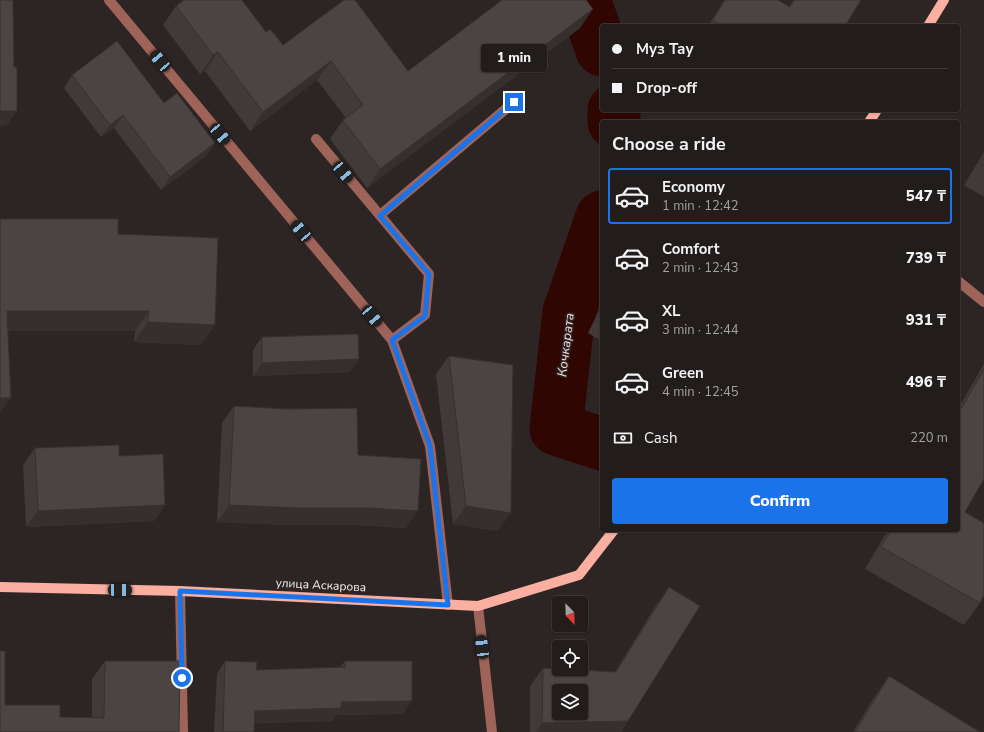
<!DOCTYPE html>
<html lang="en">
<head>
<meta charset="utf-8">
<style>
	:root { --surface:#221c1b; --page:#2a2524; --text:#f1f3f6; --muted:#a2a1a3; --line:#3f3a3a; --accent:#1a73e8 }
	body { margin:0; font-family:"Nunito Sans",sans-serif; background:var(--page); color:var(--text); height:100vh; display:flex; flex-direction:column; font-size:15px; white-space:nowrap }
	* { box-sizing:border-box; margin:0 }
	p { font-size:13px; color:var(--muted) }
	.icon { flex:none; width:22px; height:22px; fill:none; stroke:currentColor; stroke-width:2; stroke-linecap:round; stroke-linejoin:round }
	.map { position:relative; flex:1; overflow:hidden }
	.sheet { position:absolute; left:600px; top:120px; width:360px; height:412px; display:flex; flex-direction:column; background:var(--surface); border-radius:4px; box-shadow:0 1px 3px #0004,0 0 0 1px var(--line) }
	.sheet>* { flex:none }
	.guide { position:absolute; left:600px; top:24px; width:360px; height:88px; border-radius:4px; box-shadow:0 1px 3px #0004,0 0 0 1px var(--line); display:grid; align-content:center; height:88px; padding:0 12px; background:var(--surface) }
	.needle { width:26px; rotate:157deg }
	.controls { position:absolute; left:552px; top:596px; display:grid; gap:8px }
	.controls a { display:grid; place-items:center; width:36px; height:36px; border-radius:4px; background:var(--surface); box-shadow:0 1px 3px #0004,0 0 0 1px var(--line); font-size:20px }
	.end { position:absolute; width:18px; height:18px; margin:-9px; border:5px solid #1a73e8; background:#fff; box-shadow:0 0 0 2px #fff }
	.from { border-radius:50% }
	.bubble { position:absolute; height:28px; border-radius:4px; background:var(--surface); box-shadow:0 1px 3px #0004,0 0 0 1px var(--line); font-size:13px; font-weight:800; line-height:28px; text-align:center }
	.car { position:absolute; width:12px; height:24px; margin:-12px -6px; border-radius:5px; box-shadow:0 0 3px 1px #0007; background:linear-gradient(#222 24%,#8ab4d8 0 40%,#222 0 76%,#8ab4d8 0 86%,#222 0) }
	.guide b { display:flex; align-items:center; gap:14px; height:38px; font-size:15px }
	.guide b+b { border-top:1px solid var(--line) }
	.guide i { width:10px; height:10px; background:var(--text) }
	ul { padding:0; list-style:none }
	li { display:flex; align-items:center; gap:12px; height:56px; margin:0 8px 6px; padding:0 4px; border:2px solid transparent; border-radius:4px }
	li div { flex:1 }
	li b { display:block; font-size:15px }
	li em { font-style:normal; font-weight:800 }
	li.selected { border-color:var(--accent) }
	li>.icon { width:36px; height:36px; stroke-width:1.5 }
	h2 { padding:0 12px; font-size:18px; line-height:48px }
	.pay { display:flex; align-items:center; gap:10px; height:44px; padding:0 12px; font-size:15px }
	.pay p { margin-inline-start:auto }
	.cta { display:flex; gap:8px; margin-top:auto; padding:8px 12px }
	.cta a { flex:1; height:46px; border-radius:4px; background:var(--accent); color:#fff; font-size:16px; font-weight:800; line-height:46px; text-align:center }
	.map>svg:first-child { display:block }
	.lines { fill:none; stroke-linecap:round; stroke-linejoin:round }
	.river { stroke:#300603; stroke-width:53 }
	.minor { stroke:#9f6459; stroke-width:10 }
	.major { stroke:#faafa1; stroke-width:10 }
	.wall { fill:#413a39 }
	.shaded-wall { fill:#35302e }
	.building { fill:#4c4442; stroke:#35302e; fill-rule:evenodd }
	.route { stroke:#1a73e8; stroke-width:5 }
	.labels { text-anchor:middle; dominant-baseline:central; stroke-width:3; stroke-linejoin:round; paint-order:stroke }
	.street-label { font-size:12px; fill:#f0ebea; stroke:#2d2524 }
	.water-label { font-size:13px; font-style:italic; fill:#f6dcd7; stroke:#2d2524 }
</style>
</head>
<body>
<div class="map">
<svg width="984" height="732" viewBox="0 0 984 732">
	<rect width="100%" height="100%" fill="#2d2524"/>
	<g class="lines">
		<path class="river" d="M584,0L602,50
			M614,122V110
			M602,217L569,312L556,429L602,444"/>
		<path class="minor" d="M109,0L392,340L430,446L448,605
			M316,139L429,274L425,315L392,340
			M380,215L514,102
			M958,281L984,302
			M180,591L183,732
			M478,606L492,732"/>
		<path class="major" d="M928,26L944,0
			M869,122L877,110
			M0,587L180,591L478,606L579,575L614,530"/>
	</g>
	<path class="wall" d="M724,0H778L789,7L793,0H861L845,26H708Z
		M176,6L266,32L283,45L408,71L580,28L367,188L330,139L343,120L346,118L317,80L250,131L205,71L200,74L163,25Z
		M72,75L164,103L215,143L206,156L161,190L114,128L101,137L64,88Z
		M984,152V197L964,185Z
		M0,219L118,234L201,345L134,342L135,331H8Z
		M602,305V341L588,333Z
		M262,337L350,372L253,376V350Z
		M449,356L498,531L453,524L436,374Z
		M984,364V479L965,512L980,603L964,625L865,569L888,530H958V409Z
		M234,406L358,455L406,528L357,525H286L217,522L222,423Z
		M35,448L119,456L165,505L154,521L26,527L23,465Z
		M669,587L628,721L621,732H530V686L543,668L615,672L656,605Z
		M105,661L179,732H0L5,705L60,717H92V679Z
		M225,661L256,670L340,667L345,661L403,714L336,715L332,721L254,723V732H214L217,674Z
		M889,676L980,732H853L873,699Z"/>
	<path class="shaded-wall" d="M593,9L580,28L367,188L380,169Z
		M218,52L205,71L200,74L213,55Z
		M331,61L317,80L250,131L263,112Z
		M0,111H17L6,126H0Z
		M123,115L114,128L101,137L110,125Z
		M215,143L206,156L161,190L170,177Z
		M7,311H149L135,331H0Z
		M148,322L215,325L201,345L134,342Z
		M359,359L350,372L253,376L262,363Z
		M0,398H11L0,413Z
		M165,505L154,521L26,527L38,511Z
		M229,505L369,508L418,511L406,528L357,525H286L217,522Z
		M466,506L511,513L498,531L453,524Z
		M412,701L403,714L336,715L332,721L246,724L255,711L341,702Z
		M628,721L621,732H536L542,723Z"/>
	<path class="building" d="M0,0H13L14,67H17V111H0Z
		M184,0H242L266,32L270,29L283,45L344,0H355L408,71L502,0H586L593,9L380,169L343,120L363,105L331,61L263,112L218,52L213,55L176,6Z
		M725,0H778L790,7L794,0H861L845,26H722L713,20Z
		M117,41L164,103L177,93L215,143L170,177L123,115L110,125L72,75Z
		M984,156V165L980,163Z
		M0,219H118V234L218,238L215,325L148,322L149,311H7L11,398H0Z
		M602,310V323L596,321Z
		M358,334L359,359L262,363V337Z
		M449,356L513,365L511,513L466,506Z
		M984,369V479L965,512L984,523V595L980,603L881,547L891,530H958V414Z
		M234,406L288,409L357,408L358,455L421,459L418,511L369,508H298L229,505Z
		M119,445V456L163,454L165,505L38,511L35,448Z
		M669,587L700,606L628,721L542,723L543,668L616,672ZM559,691H581V713H559Z
		M0,651H5V705H60V717L104,718L105,661H180L179,732H0Z
		M225,661L257,662L256,670L345,667V661H412V701L341,702V708L255,711L254,732H223Z
		M889,676L980,732H855Z"/>
	<g class="lines">
		<path class="route" d="M182,678L180,591L448,605L430,446L392,340L425,316L429,274L380,216L514,102"/>
	</g>
	<g class="labels">
		<g class="street-label">
			<text transform="translate(321 585) rotate(3)">улица Аскарова</text>
		</g>
		<g class="water-label">
			<text transform="translate(566 345) rotate(-83)">Кочкарата</text>
		</g>
	</g>
</svg>
<div class="controls">
<a><svg class="needle" viewBox="-14 -14 28 28"><path d="M0-13l5 13h-10z" fill="#e53935"/><path d="M0 13l5-13h-10z" fill="#a2a1a3"/></svg></a>
<a><svg class="icon" aria-label="locate" viewBox="0 0 24 24"><circle cx="12" cy="12" r="6"/><path d="M12 2v4M12 18v4M2 12h4M18 12h4"/></svg></a>
<a><svg class="icon" aria-label="layers" viewBox="0 0 24 24"><path d="M12 4l9 5-9 5-9-5zM3 14l9 5 9-5"/></svg></a>
</div>
<i class="end from" style="left:182px;top:678px"></i>
<i class="end" style="left:514px;top:102px"></i>
<div class="bubble" style="left:481px;top:44px;width:66px">1 min</div>
<i class="car" style="left:160px;top:61px;rotate:320deg"></i>
<i class="car" style="left:220px;top:134px;rotate:140deg"></i>
<i class="car" style="left:343px;top:172px;rotate:140deg"></i>
<i class="car" style="left:301px;top:231px;rotate:320deg"></i>
<i class="car" style="left:372px;top:316px;rotate:140deg"></i>
<i class="car" style="left:120px;top:590px;rotate:91deg"></i>
<i class="car" style="left:482px;top:647px;rotate:353deg"></i>
<div class="guide">
<b><i class="from"></i>Муз Тау</b>
<b><i></i>Drop-off</b>
</div>
<section class="sheet">
<h2>Choose a ride</h2>
<ul>
<li class="selected"><svg class="icon" aria-label="car" viewBox="0 0 24 24"><path d="M5 17H2v-5l4-1 3-4h7l3 4 3 1v5h-3M9 17h6M6 11h13"/><circle cx="7" cy="17" r="2"/><circle cx="17" cy="17" r="2"/></svg><div><b>Economy</b><p>1 min · 12:42</p></div><em>547 ₸</em></li>
<li><svg class="icon" aria-label="car" viewBox="0 0 24 24"><path d="M5 17H2v-5l4-1 3-4h7l3 4 3 1v5h-3M9 17h6M6 11h13"/><circle cx="7" cy="17" r="2"/><circle cx="17" cy="17" r="2"/></svg><div><b>Comfort</b><p>2 min · 12:43</p></div><em>739 ₸</em></li>
<li><svg class="icon" aria-label="car" viewBox="0 0 24 24"><path d="M5 17H2v-5l4-1 3-4h7l3 4 3 1v5h-3M9 17h6M6 11h13"/><circle cx="7" cy="17" r="2"/><circle cx="17" cy="17" r="2"/></svg><div><b>XL</b><p>3 min · 12:44</p></div><em>931 ₸</em></li>
<li><svg class="icon" aria-label="car" viewBox="0 0 24 24"><path d="M5 17H2v-5l4-1 3-4h7l3 4 3 1v5h-3M9 17h6M6 11h13"/><circle cx="7" cy="17" r="2"/><circle cx="17" cy="17" r="2"/></svg><div><b>Green</b><p>4 min · 12:45</p></div><em>496 ₸</em></li>
</ul>
<div class="pay"><svg class="icon" aria-label="cash" viewBox="0 0 24 24"><path d="M3 7h18v10H3z"/><circle cx="12" cy="12" r="2"/></svg>Cash<p>220 m</p></div>
<div class="cta"><a>Confirm</a></div>
</section>
</div>
</body>
</html>
